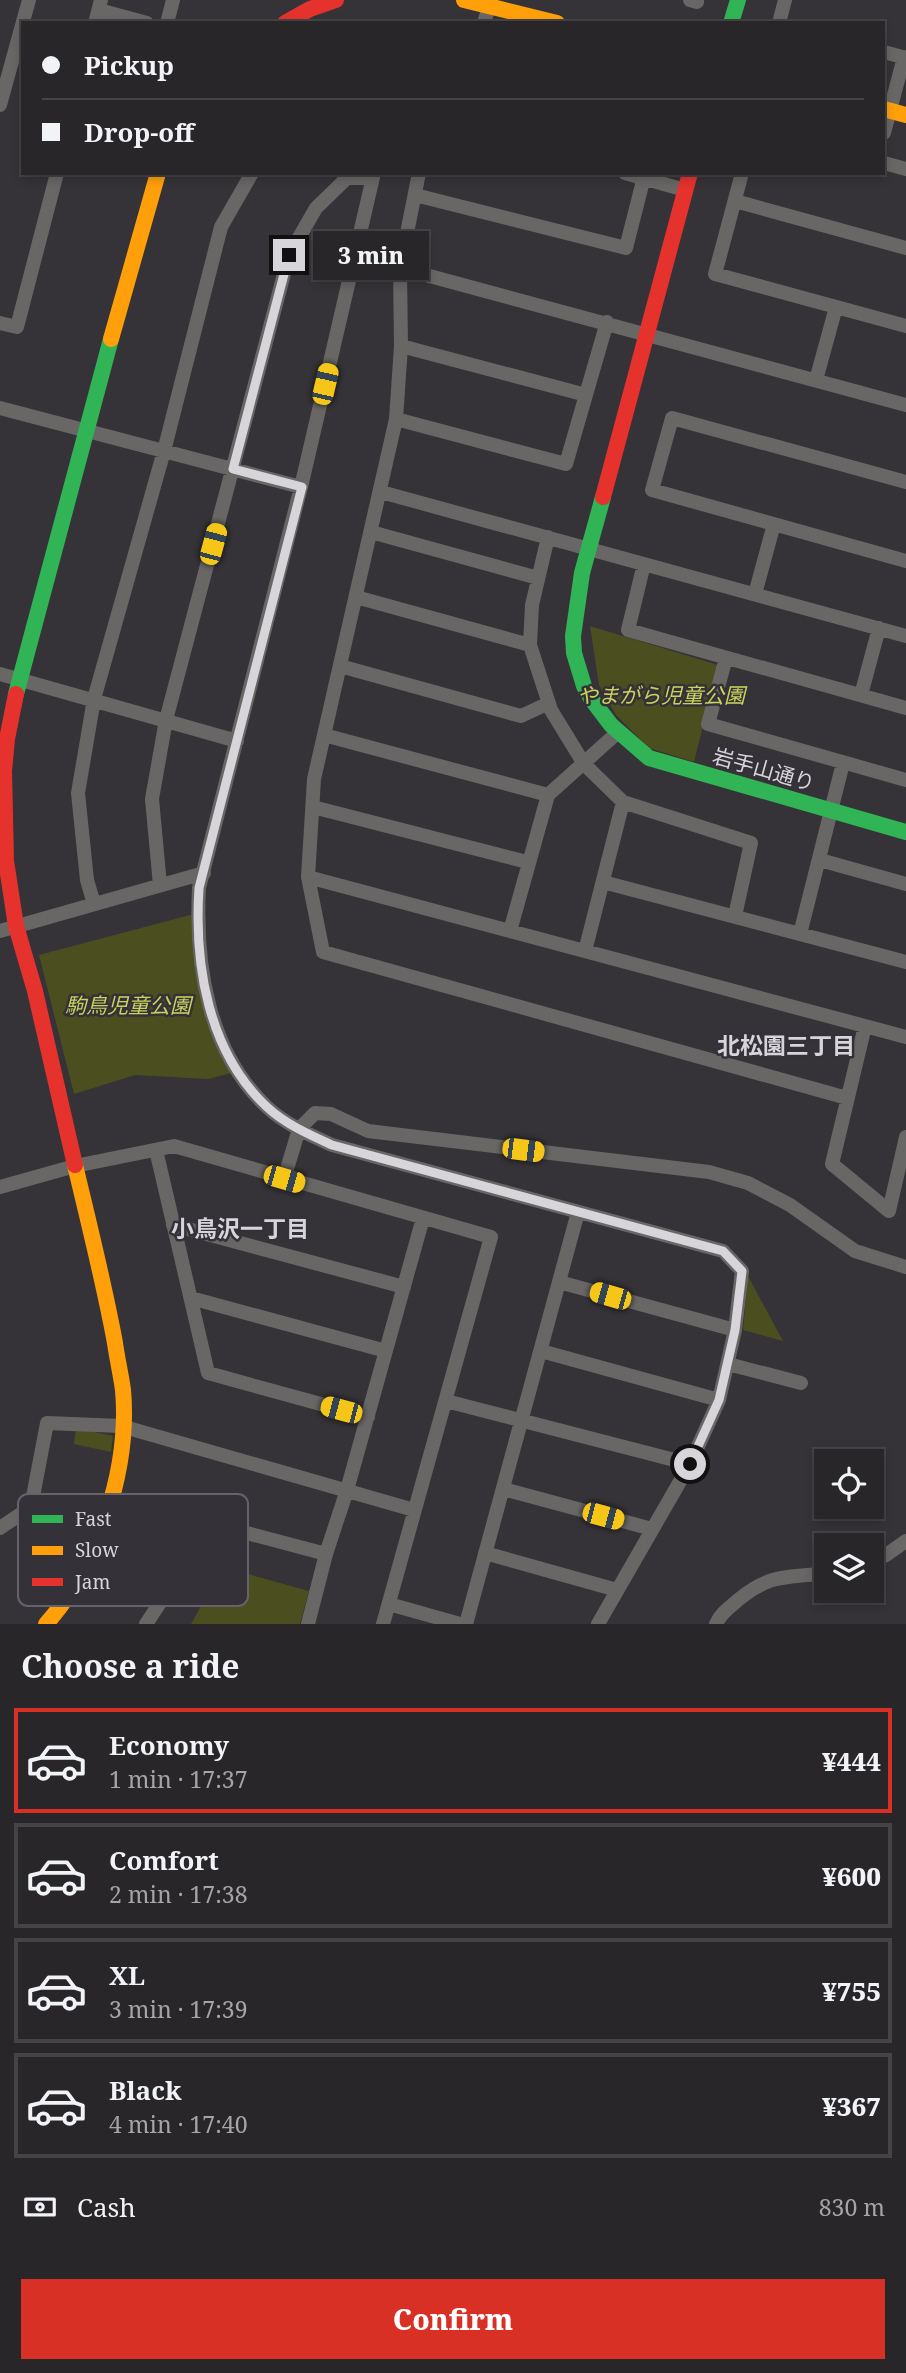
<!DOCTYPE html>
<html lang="en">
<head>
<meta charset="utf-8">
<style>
	:root { --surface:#282629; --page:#302e31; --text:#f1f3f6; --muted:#a5a5a8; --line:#444346; --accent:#d93025 }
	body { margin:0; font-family:"Noto Serif","Noto Sans JP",serif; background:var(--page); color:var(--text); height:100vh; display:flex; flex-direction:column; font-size:26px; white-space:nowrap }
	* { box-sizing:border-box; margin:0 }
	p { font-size:23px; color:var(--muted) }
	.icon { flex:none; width:38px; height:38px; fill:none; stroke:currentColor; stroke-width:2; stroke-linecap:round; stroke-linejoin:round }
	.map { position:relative; height:1624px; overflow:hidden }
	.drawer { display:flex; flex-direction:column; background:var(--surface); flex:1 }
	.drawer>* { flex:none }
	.banner { position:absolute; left:21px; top:21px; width:864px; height:154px; border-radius:0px; box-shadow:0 4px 10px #0003,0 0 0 2px var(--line); display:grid; align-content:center; height:154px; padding:0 21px; background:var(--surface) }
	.fabs { position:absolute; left:814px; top:1449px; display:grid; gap:14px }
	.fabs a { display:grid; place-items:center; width:70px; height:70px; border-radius:0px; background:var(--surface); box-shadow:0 4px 10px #0003,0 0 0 2px var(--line); font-size:35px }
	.end { position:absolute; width:32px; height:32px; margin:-16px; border:9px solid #d7d4da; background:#111; box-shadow:0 0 0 4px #111 }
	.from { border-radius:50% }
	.bubble { position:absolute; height:49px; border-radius:0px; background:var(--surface); box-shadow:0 4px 10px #0003,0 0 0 2px var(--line); font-size:23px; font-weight:800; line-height:49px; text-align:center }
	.car { position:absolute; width:21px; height:42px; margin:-21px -10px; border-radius:9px; box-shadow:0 0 5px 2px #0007; background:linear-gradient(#f5c518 24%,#345 0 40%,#f5c518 0 76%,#345 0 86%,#f5c518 0) }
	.banner b { display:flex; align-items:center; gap:24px; height:66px; font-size:26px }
	.banner b+b { border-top:2px solid var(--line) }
	.banner i { width:18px; height:18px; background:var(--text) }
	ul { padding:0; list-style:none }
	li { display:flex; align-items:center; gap:21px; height:105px; margin:0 14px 10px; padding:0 7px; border:4px solid var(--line); border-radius:0px }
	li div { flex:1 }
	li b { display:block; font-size:26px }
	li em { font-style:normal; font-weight:800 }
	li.active { border-color:var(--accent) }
	li>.icon { width:63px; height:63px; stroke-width:1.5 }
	h2 { padding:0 21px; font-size:32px; line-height:84px }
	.pay { display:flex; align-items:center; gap:18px; height:77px; padding:0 21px; font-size:26px }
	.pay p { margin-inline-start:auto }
	.button { display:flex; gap:14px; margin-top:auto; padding:14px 21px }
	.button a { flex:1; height:80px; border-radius:0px; background:var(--accent); color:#fff; font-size:28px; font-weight:800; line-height:80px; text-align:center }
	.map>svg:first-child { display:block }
	.green { fill:#4b4e1e }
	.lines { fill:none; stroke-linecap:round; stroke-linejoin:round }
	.street { stroke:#686766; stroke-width:14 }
	.fast { stroke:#30b455; stroke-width:16 }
	.slow { stroke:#ff9f0a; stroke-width:16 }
	.jam { stroke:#e5322d; stroke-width:16 }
	.route { stroke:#d7d4da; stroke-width:9 }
	.labels { text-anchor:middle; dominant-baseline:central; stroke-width:5; stroke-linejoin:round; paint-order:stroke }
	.park-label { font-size:21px; font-style:italic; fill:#c9d25b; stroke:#353139 }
	.street-label { font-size:21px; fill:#d7d4da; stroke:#353139 }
	.neighbourhood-label { font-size:23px; font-weight:bold; fill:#d7d4da; stroke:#353139 }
	.key { fill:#353139; stroke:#666269; stroke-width:2 }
	.key-label { font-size:19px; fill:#d7d4da }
</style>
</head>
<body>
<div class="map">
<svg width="906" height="1624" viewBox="0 0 906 1624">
	<rect width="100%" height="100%" fill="#353337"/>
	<path class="green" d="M590,626L718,665L694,762L649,748L616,715L599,685Z
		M194,914L231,1073L208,1079L135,1075L74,1094L39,955Z
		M748,1276L783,1341L743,1330Z
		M76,1428L113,1436L111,1452L74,1444Z
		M223,1567L309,1591L300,1624H191Z"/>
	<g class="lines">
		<path class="street" d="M690,0L697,2V0
			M99,10L147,23
			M95,23L101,0
			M167,23L173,0
			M484,23L491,0
			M779,23L785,0
			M884,52L906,58
			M0,105L29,0
			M884,133L904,57
			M884,163L906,169
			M419,173L400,268L401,346L396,419L314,779L308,877L906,1037
			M625,173L685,190
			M742,173L715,274L906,326
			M415,195L626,248L645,173
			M735,201L906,248
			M400,268L906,405
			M0,323L17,327L57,173
			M401,346L586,395
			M816,380L836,307
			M0,408L301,487L199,888C195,965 208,1052 267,1107C285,1124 310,1135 332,1145L723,1251L742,1271L735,1330L719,1400L690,1464
			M396,419L566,464L607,322
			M906,482L672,418L652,490L906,561
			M301,487L374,173
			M381,492L906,636
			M371,532L538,578
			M548,537L532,605L530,645L551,710L584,764L623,802L751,843L735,916
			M644,564L628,630L906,708
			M755,594L774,524
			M356,597L530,645
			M726,658L708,724L906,780
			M340,666L521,716L549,703
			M0,674L237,741
			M861,695L879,628
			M324,735L548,795
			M313,807L527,862
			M820,860L906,884
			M308,877L323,952L847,1098
			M603,882L906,962
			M160,885L152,799L166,720L289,255L316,208L347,178H373
			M94,904L87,880L78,793L94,699L164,451L221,227L252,173
			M0,931L204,873
			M510,931L548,795L617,733
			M800,934L843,763
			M585,951L623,802
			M865,1026L832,1164L889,1211L906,1137
			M156,1150L208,1373L368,1417
			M284,1179L299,1129L315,1113L331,1114L368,1131L709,1172L748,1183L790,1205L855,1251L906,1267
			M0,1187L75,1166L174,1146L491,1237L383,1624
			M173,1225L404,1287
			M559,1282L735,1330
			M191,1298L386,1351
			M541,1351L719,1400
			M728,1364L801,1383
			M446,1401L690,1464L598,1624
			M503,1489L652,1529
			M0,1528L31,1507L47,1423L121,1426L414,1510
			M485,1553L617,1590
			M872,1562L886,1555L906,1541
			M389,1604L460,1624
			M146,1624L173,1583L198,1520L326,1554L347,1490L423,1218
			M308,1624L326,1554
			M466,1624L578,1212
			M716,1624C721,1613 729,1608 738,1600C770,1573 788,1578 826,1573"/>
		<path class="fast" d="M731,23L738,0
			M603,497L582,573L573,636L574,653L584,686L592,700L611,725L649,758L906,832
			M16,694L111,339"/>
		<path class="slow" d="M464,0L557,23
			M884,109L906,115
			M111,339L158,173
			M46,1624C98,1566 130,1469 123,1390C121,1375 117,1358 115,1343C104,1283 89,1224 75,1165"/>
		<path class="jam" d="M285,23L310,9L336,0
			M603,497L690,173
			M16,694L7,739L4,771L6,861L16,926L35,991L75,1165"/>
	</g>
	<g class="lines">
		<path class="route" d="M289,255L233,469L302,487L199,888C194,965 208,1052 267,1107C285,1124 310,1135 332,1145L723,1251L742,1271L735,1330L719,1400L690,1464"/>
	</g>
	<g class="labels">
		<g class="park-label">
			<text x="661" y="695">やまがら児童公園</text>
			<text x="128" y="1005">駒鳥児童公園</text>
		</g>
		<g class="street-label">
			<text transform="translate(764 769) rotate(16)">岩手山通り</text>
		</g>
		<g class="neighbourhood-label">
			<text x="786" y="1045">北松園三丁目</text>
			<text x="240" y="1228">小鳥沢一丁目</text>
		</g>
	</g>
	<rect x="18" y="1494" width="230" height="112" rx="10" class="key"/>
	<rect x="32" y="1515" width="31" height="8" fill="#30b455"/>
	<rect x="32" y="1546" width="31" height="9" fill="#ff9f0a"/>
	<rect x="32" y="1578" width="31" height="8" fill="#e5322d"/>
	<g class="key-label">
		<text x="75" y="1526">Fast</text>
		<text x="75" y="1557">Slow</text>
		<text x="75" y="1589">Jam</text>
	</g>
</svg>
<div class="fabs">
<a><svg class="icon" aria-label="locate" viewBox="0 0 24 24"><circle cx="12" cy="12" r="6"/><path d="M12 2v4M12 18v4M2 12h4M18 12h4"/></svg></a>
<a><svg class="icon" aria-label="layers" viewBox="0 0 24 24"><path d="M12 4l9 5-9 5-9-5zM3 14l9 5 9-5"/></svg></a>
</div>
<i class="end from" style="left:690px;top:1464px"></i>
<i class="end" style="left:289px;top:255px"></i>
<div class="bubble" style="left:313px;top:231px;width:116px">3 min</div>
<i class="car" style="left:325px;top:384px;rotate:13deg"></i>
<i class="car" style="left:213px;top:544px;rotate:15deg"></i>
<i class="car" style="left:523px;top:1150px;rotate:97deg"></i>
<i class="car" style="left:284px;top:1179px;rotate:106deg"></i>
<i class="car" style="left:610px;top:1296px;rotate:286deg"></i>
<i class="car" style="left:341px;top:1410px;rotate:285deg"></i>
<i class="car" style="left:603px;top:1516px;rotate:105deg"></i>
<div class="banner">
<b><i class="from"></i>Pickup</b>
<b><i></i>Drop-off</b>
</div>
</div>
<section class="drawer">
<h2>Choose a ride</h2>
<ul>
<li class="active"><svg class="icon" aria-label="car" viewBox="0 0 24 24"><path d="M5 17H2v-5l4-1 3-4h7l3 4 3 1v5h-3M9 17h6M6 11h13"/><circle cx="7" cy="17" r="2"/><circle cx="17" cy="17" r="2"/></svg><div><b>Economy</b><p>1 min · 17:37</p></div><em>¥444</em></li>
<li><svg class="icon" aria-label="car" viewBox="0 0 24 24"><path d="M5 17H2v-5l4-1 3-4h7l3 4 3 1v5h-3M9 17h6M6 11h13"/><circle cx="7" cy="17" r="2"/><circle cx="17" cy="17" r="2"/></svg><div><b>Comfort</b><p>2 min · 17:38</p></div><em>¥600</em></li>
<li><svg class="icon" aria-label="car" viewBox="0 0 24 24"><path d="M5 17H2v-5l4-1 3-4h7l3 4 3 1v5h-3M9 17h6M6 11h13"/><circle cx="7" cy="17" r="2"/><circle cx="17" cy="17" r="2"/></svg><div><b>XL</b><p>3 min · 17:39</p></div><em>¥755</em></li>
<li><svg class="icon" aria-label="car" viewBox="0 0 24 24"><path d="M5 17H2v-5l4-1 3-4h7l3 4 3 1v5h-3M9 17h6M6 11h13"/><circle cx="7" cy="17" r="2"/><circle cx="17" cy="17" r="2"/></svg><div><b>Black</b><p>4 min · 17:40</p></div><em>¥367</em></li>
</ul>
<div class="pay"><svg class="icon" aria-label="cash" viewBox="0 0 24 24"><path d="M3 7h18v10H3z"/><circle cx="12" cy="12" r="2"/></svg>Cash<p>830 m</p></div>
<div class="button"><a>Confirm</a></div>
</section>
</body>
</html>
